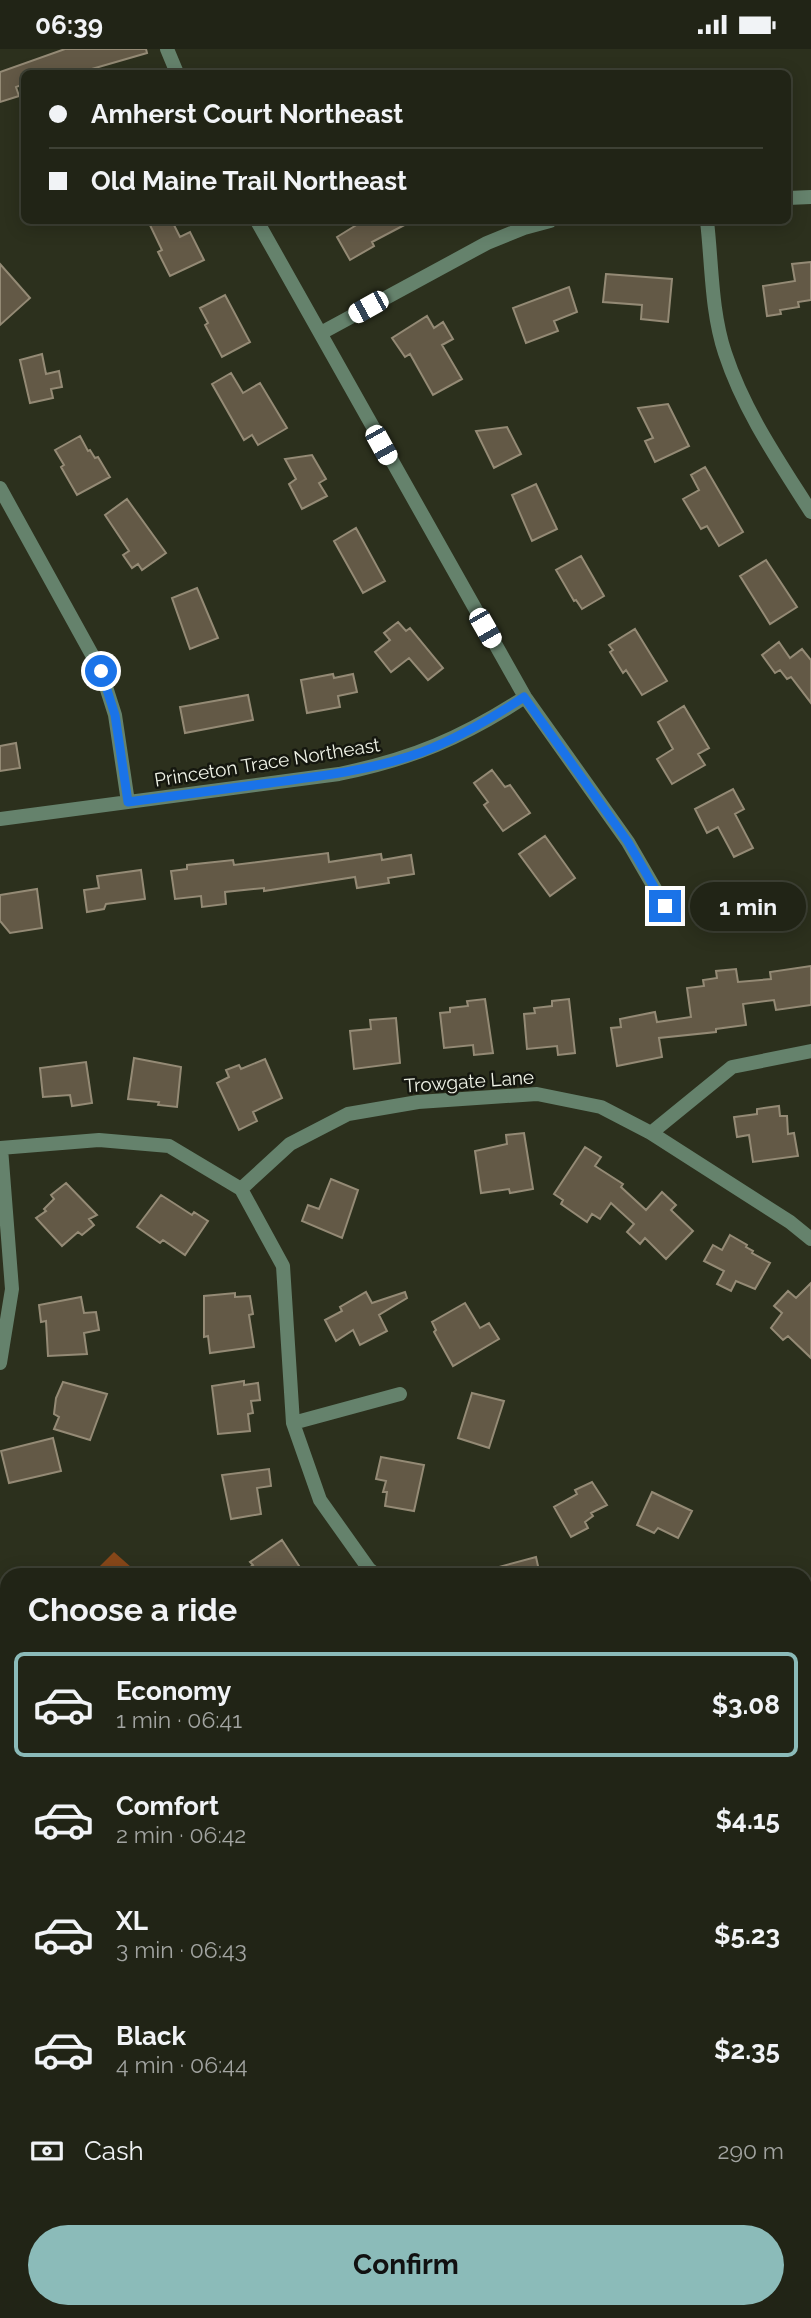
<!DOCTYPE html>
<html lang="en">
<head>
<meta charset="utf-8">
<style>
	:root { --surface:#212416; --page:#292c1f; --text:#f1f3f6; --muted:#a2a4a1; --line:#3e4135; --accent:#8bbbb9 }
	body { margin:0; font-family:Raleway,sans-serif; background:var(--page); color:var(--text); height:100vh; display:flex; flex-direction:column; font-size:26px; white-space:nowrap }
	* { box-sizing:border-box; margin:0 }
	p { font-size:23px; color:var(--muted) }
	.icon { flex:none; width:38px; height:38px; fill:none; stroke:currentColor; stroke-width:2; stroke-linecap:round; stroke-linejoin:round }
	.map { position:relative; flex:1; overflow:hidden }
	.drawer { position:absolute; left:0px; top:1519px; width:812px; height:751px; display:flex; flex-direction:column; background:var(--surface); border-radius:21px 21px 0 0; box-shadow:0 4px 18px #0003,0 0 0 2px var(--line) }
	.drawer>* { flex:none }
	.top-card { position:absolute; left:21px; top:21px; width:770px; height:154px; border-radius:10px; box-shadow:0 4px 18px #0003,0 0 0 2px var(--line); display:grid; align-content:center; height:154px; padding:0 28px; background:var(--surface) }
	.end { position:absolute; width:32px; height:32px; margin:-16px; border:9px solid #1a73e8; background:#fff; box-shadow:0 0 0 4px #fff }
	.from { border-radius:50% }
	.bubble { position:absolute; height:49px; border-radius:24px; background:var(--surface); box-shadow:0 4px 18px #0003,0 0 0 2px var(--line); font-size:23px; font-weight:700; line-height:49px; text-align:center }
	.car { position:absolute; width:21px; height:42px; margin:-21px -10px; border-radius:9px; box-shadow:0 0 5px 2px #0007; background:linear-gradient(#fff 24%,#345 0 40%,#fff 0 76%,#345 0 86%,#fff 0) }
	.top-card b { display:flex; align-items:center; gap:24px; height:66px; font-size:26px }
	.top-card b+b { border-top:2px solid var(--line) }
	.top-card i { width:18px; height:18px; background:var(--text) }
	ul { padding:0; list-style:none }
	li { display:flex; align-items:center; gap:21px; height:105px; margin:0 14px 10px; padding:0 14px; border:4px solid transparent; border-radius:10px }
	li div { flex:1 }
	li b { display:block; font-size:26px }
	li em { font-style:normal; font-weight:700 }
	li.active { border-color:var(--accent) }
	li>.icon { width:63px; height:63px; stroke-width:1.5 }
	h2 { padding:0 28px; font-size:32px; line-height:84px }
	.pay { display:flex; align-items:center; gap:18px; height:77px; padding:0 28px; font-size:26px }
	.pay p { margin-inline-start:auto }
	.action { display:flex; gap:14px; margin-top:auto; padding:14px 28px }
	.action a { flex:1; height:80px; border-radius:42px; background:var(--accent); color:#111; font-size:28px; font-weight:700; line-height:80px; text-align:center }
	.status { display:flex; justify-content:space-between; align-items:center; height:49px; padding:0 35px; background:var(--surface); direction:ltr }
	.status svg { height:19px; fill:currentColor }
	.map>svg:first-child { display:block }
	.forest { fill:#874719 }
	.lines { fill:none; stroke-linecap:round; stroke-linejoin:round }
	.stream { stroke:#17756c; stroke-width:5 }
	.building { fill:#635946; stroke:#948a75; stroke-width:2 }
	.minor { stroke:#65826c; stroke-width:14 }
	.route { stroke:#1a73e8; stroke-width:9 }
	.labels { text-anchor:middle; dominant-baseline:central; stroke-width:5; stroke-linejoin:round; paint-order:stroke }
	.street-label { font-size:19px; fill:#eff2e6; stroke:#15170f }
</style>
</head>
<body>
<div class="status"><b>06:39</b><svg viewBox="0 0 49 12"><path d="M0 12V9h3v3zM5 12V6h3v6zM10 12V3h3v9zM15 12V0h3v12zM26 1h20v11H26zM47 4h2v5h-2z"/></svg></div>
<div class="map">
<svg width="811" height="2269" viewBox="0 0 811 2269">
	<rect width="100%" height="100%" fill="#2c301d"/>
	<path class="forest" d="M114,1503L140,1526H91Z
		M7,1609V1988L0,1987V1616Z"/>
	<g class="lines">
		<path class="stream" d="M0,1662H7
			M805,1724L811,1721"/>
	</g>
	<path class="building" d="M65,0H146L147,4L78,24H24V35L16,38L19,47L0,53V23Z
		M148,172H172L180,188L190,183L204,211L170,227L158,203L162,201Z
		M363,172H412L372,193L374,197L350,211L337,188Z
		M811,213V251L798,253L799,258L780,261L781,265L767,267L763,237L795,232L792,215Z
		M0,215L30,249L0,276Z
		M606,225L672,230L668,273L641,270L642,256L603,253Z
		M569,238L577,263L554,272L558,282L526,294L513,259Z
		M225,246L250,293L222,308L205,276L208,274L200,259Z
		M427,267L434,279L443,273L453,290L442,296L462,330L433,346L410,305L405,308L392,289Z
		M42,305L46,325L59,322L62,338L51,340L53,349L30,354L20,311Z
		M231,324L243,344L260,334L287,379L258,396L252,386L244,391L212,335Z
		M668,355L689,397L655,413L645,392L653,389L638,359Z
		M507,378L521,405L494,419L476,382Z
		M80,387L88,402L90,401L95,409L98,408L110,428L77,446L61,418L64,416L55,401Z
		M312,406L326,430L319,434L327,447L302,460L289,435L296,430L285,410Z
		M705,418L743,483L719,497L707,477L701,480L683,450L699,441L691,426Z
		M536,435L557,480L532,492L512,446Z
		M127,450L166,504L142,521L138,515L132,519L123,506L129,502L105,466Z
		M356,479L385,532L363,544L334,492Z
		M581,507L604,547L582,560L576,551L574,552L556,521Z
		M766,511L797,558L770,575L740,527Z
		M197,539L218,589L190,600L172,549Z
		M398,573L406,582L410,579L443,619L428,631L409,609L391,623L375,603L390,591L384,584Z
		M635,580L667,632L642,646L626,621L623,624L610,603L613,601L609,596Z
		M779,593L790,609L802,600L811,611V654L791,628L787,630L780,621L775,624L762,606Z
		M333,625L334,629L353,625L357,643L338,647L340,658L307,664L301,631Z
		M248,646L253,671L185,684L180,658Z
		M684,657L709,699L698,705L705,716L672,735L657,710L673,700L658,673Z
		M16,694L20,719L0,722V697Z
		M492,721L505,738L510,736L530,764L503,782L484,756L488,753L474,734Z
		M733,740L744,760L735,765L753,799L734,808L718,778L707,784L695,760Z
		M545,787L575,829L550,847L519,805Z
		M328,804L329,813L381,805L382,811L411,806L414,825L388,829L389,834L357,839L355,828L264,842V839L225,843L226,855L202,858L201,847L175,850L171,822L187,820V816L233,811L234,816Z
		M141,821L145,850L106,855L104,860L87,863L84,841L99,839L97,827Z
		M37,840L42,879L10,884L0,872V846Z
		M811,917V956L776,961L774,951L743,955L746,976L716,980V983L659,989L662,1008L617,1017L611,979L621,978L620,970L655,963L657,973L691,968L687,939L704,937L703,931L717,929L716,922L736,920L738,933L771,930L770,923Z
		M485,950L493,1004L474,1006L473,996L444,999L440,964L450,963V959L468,957L467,952Z
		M569,950L575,1004L558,1006L557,997L527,1000L524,965L535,964L534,959L552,957V952Z
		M396,969L400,1014L354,1020L350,982L371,980L370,971Z
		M134,1009L181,1018L177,1058L158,1056L159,1053L128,1050Z
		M265,1010L282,1049L253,1063L257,1072L239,1081L217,1034L229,1028L226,1021L239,1016L241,1020Z
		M86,1013L92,1054L72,1057L70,1046L43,1048L40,1019Z
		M779,1057L780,1067H787L788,1085L794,1084L798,1107L753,1113L749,1086L737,1088L734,1068L757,1065V1060Z
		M524,1084L533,1140L510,1144L509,1140L481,1144L475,1102L507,1095L506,1086Z
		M585,1098L601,1108L595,1117L623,1135L621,1138L646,1161L662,1143L676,1156L671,1161L693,1182L666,1210L645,1189L640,1195L627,1183L634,1175L611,1154L600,1170L592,1165L587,1173L561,1155L563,1151L554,1145Z
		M331,1130L358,1141L342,1189L302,1172L308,1156L319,1160Z
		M66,1134L97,1166L89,1170L94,1176L82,1186L78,1183L62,1197L36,1169L46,1162L44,1160L54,1150L51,1146Z
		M161,1146L192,1166L194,1163L208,1172L185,1206L163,1191L160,1194L137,1178Z
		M730,1186L747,1196L746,1198L753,1202L752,1204L770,1214L755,1240L736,1232L731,1242L717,1235L724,1222L704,1212L713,1196L722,1201Z
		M811,1234V1309L788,1287L783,1291L771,1279L782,1264L774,1257L788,1242L796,1249Z
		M366,1243L372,1254L405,1243L407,1249L379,1266L387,1282L360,1296L353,1281L336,1292L325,1271L342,1262L340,1258Z
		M235,1244V1248L250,1247L253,1265L249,1266L254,1298L210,1304L208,1287L204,1288V1247Z
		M81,1248L84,1264L96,1263L99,1281L84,1284L87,1305L48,1307L46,1272L41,1273L39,1256Z
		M465,1254L480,1279L489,1274L499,1290L453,1317L434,1283L436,1281L432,1273Z
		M244,1332V1336L258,1334L260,1351L251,1352L253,1364L248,1365L250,1382L218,1385L212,1337Z
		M63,1333L107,1345L90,1391L54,1380L59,1368L54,1365L56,1349Z
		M472,1344L504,1352L489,1399L458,1389Z
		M53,1389L61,1422L9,1434L1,1402Z
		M381,1408L424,1416L414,1462L385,1457L387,1443H383L386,1432L376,1430Z
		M269,1420L271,1437L257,1439L261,1465L231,1470L222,1426Z
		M592,1433L607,1456L591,1464L593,1467L585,1473L588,1479L571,1488L554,1458L577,1445L575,1441Z
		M652,1443L692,1462L678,1489L658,1479L654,1484L637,1476Z
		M282,1491L305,1526H239L253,1516L250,1513Z
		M536,1508L540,1526H488V1521Z"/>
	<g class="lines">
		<path class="minor" d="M167,0L177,24
			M788,149L811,148
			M257,172L525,648L628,793L665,857
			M707,172C712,215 711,262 725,304C744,362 778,411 811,463
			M321,284L487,194L524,179L550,172
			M0,439L101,622L115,666L128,753
			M0,770L339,725C412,710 462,689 525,648
			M651,1084L732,1018L811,1002
			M0,1099L99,1091L169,1097L241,1140L283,1217L293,1374L320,1451L369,1520L377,1526
			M241,1140L290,1095L348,1065L418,1053L537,1045L601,1058L651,1084L790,1173L811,1190
			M0,1314L12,1240L1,1099
			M293,1374L400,1345
			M0,1622L7,1625
			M805,1682L811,1679
			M805,1897L811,1898
			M0,2094L7,2090
			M0,2126L7,2127
			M805,2210L811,2222
			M788,2269L801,2263"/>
	</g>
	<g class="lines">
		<path class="route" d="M101,622L115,666L128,753C175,747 223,740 270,734C322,727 373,721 422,703C459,689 492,669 524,648L628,793L665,857"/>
	</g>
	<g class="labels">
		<g class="street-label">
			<text transform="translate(267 713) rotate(-9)">Princeton Trace Northeast</text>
			<text transform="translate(469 1032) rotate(-4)">Trowgate Lane</text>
		</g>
	</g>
</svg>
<i class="end from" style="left:101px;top:622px"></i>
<i class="end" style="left:665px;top:857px"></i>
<div class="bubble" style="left:690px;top:833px;width:116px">1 min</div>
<i class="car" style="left:368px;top:258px;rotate:241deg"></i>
<i class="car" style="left:381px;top:396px;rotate:151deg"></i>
<i class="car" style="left:485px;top:579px;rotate:150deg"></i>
<div class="top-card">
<b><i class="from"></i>Amherst Court Northeast</b>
<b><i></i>Old Maine Trail Northeast</b>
</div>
<section class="drawer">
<h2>Choose a ride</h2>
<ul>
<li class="active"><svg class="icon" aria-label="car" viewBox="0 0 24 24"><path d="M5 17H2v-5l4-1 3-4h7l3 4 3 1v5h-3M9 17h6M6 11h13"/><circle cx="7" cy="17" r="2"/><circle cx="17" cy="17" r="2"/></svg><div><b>Economy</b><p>1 min · 06:41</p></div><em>$3.08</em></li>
<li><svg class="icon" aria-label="car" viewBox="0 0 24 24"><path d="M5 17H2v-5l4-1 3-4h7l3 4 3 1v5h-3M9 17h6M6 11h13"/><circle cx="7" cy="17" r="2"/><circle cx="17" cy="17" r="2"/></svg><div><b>Comfort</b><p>2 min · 06:42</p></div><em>$4.15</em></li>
<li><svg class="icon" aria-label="car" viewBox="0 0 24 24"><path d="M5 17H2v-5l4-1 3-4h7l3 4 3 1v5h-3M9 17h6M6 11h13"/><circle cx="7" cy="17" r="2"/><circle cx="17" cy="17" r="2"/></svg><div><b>XL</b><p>3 min · 06:43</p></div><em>$5.23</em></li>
<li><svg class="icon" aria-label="car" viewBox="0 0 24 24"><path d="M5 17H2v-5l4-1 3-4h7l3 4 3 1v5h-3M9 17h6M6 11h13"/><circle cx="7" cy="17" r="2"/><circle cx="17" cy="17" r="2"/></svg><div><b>Black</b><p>4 min · 06:44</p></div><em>$2.35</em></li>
</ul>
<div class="pay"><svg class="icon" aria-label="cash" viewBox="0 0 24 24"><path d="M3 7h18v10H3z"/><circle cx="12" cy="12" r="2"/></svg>Cash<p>290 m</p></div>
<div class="action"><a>Confirm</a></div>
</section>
</div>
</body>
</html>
